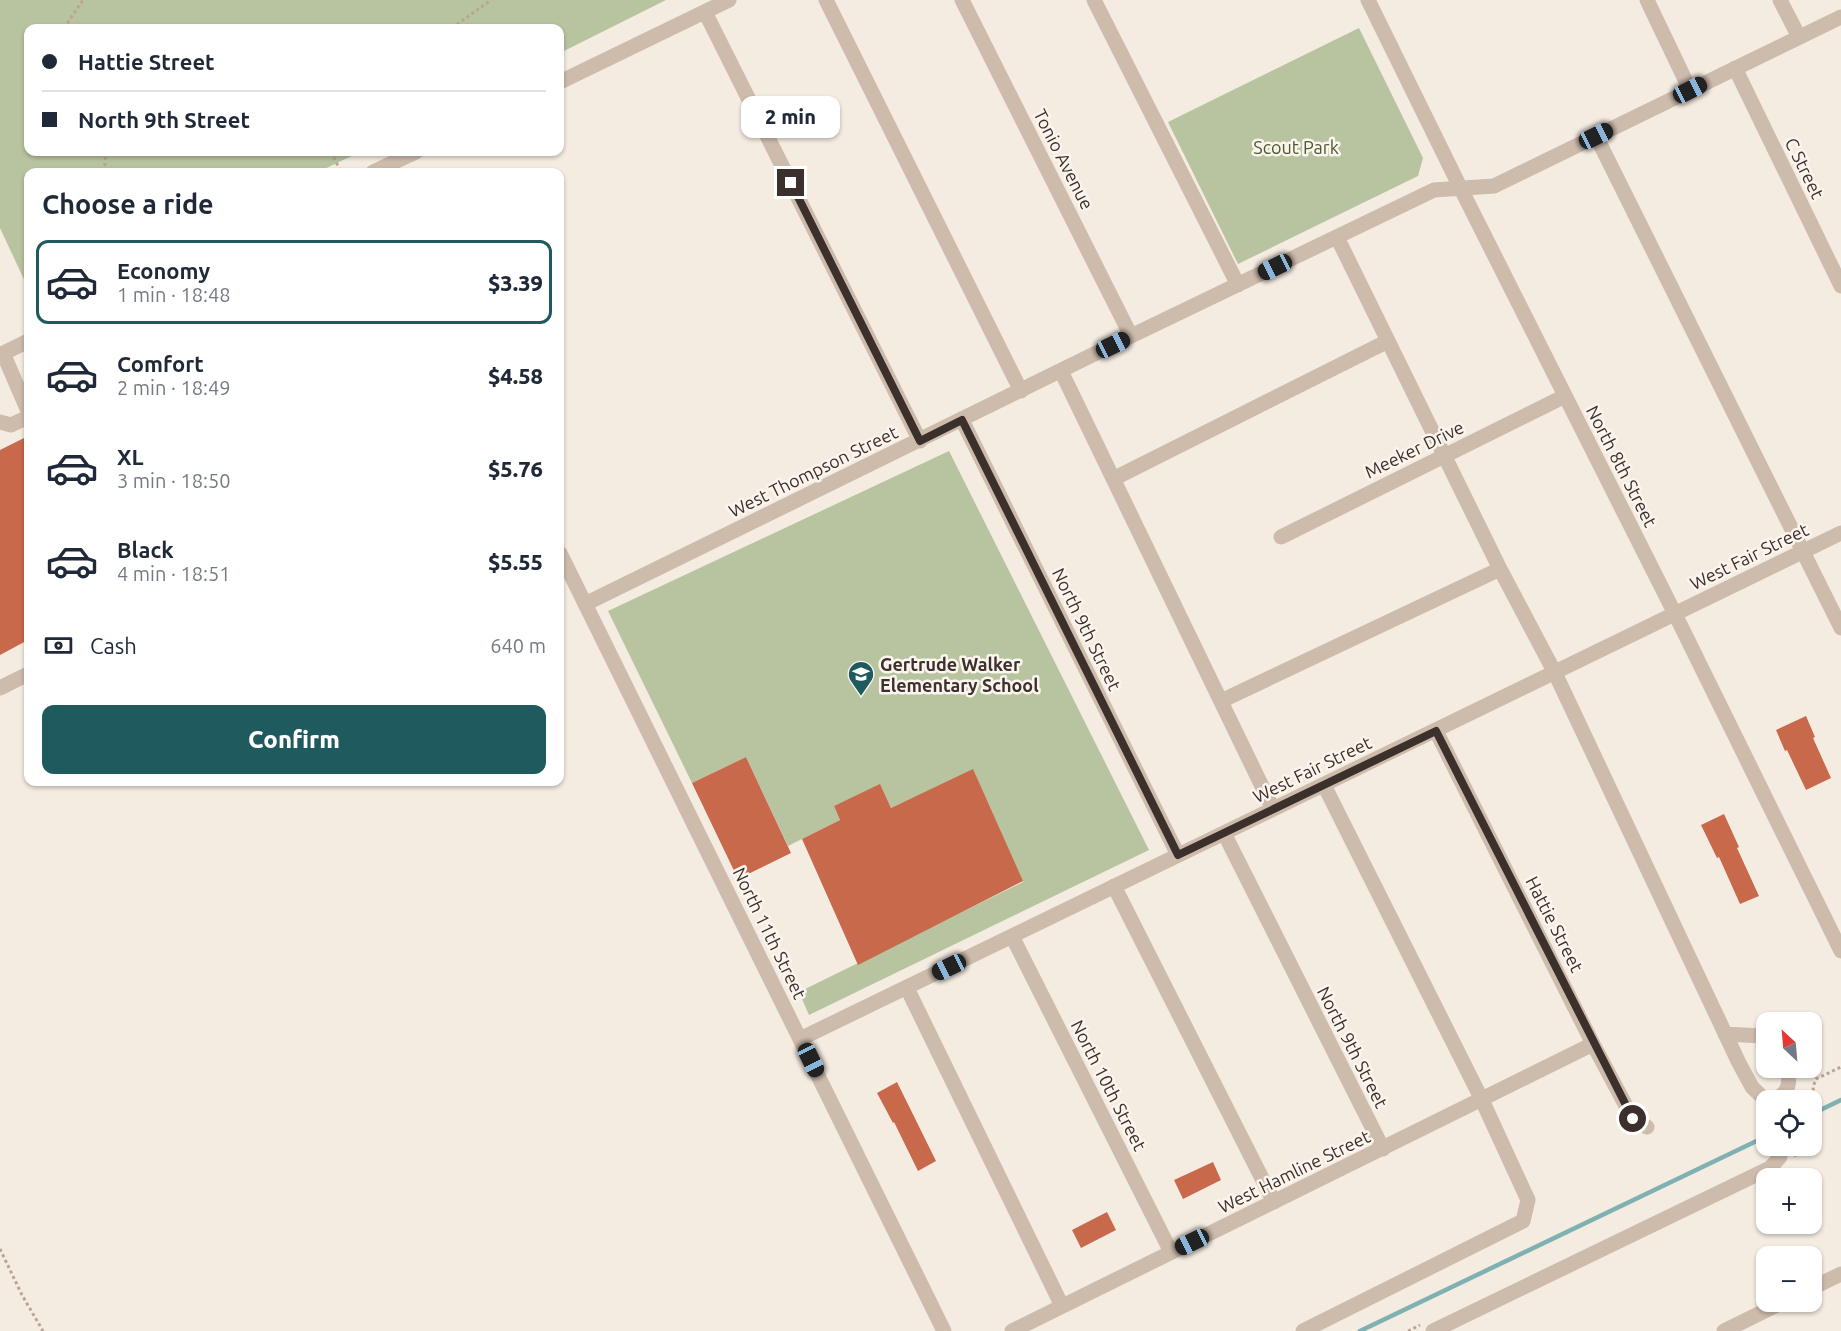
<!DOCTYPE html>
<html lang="en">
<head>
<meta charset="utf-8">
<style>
	:root { --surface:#fff; --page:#f2f2f3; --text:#1f2937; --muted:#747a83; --line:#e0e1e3; --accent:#1f5a5e }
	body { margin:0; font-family:Ubuntu,sans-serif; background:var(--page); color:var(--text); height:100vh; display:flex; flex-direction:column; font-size:22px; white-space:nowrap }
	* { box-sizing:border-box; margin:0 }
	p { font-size:20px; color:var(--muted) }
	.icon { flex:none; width:33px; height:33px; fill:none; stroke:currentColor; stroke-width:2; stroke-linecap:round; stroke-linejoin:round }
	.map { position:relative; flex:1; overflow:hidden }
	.side { position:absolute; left:24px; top:168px; width:540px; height:618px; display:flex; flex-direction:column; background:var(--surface); border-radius:12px; box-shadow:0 2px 4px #0004 }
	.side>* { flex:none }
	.guide { position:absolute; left:24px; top:24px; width:540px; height:132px; border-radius:12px; box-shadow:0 2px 4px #0004; display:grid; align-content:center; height:132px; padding:0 18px; background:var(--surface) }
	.needle { width:39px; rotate:334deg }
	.buttons { position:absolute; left:1756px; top:1012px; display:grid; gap:12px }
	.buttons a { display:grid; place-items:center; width:66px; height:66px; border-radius:12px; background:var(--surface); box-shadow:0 2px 4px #0004; font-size:30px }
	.end { position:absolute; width:27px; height:27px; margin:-14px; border:8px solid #3b302b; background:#fff; box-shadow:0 0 0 3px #fff }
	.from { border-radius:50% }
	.bubble { position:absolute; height:42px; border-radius:12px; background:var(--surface); box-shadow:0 2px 4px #0004; font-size:20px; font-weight:800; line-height:42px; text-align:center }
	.car { position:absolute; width:18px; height:36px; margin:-18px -9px; border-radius:8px; box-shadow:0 0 4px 2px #0007; background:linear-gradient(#222 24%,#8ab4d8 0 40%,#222 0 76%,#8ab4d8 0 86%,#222 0) }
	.guide b { display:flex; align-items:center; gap:21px; height:57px; font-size:22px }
	.guide b+b { border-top:2px solid var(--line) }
	.guide i { width:15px; height:15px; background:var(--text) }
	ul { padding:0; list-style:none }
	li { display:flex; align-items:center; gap:18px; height:84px; margin:0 12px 9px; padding:0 6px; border:3px solid transparent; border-radius:12px }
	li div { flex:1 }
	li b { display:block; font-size:22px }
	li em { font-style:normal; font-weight:800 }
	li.active { border-color:var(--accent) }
	li>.icon { width:54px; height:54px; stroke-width:1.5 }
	h2 { padding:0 18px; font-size:27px; line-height:72px }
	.pay { display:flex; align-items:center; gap:15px; height:66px; padding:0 18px; font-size:22px }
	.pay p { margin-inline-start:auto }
	.primary-button { display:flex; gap:12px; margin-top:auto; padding:12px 18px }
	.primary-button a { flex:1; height:69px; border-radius:12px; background:var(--accent); color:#fff; font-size:24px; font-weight:800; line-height:69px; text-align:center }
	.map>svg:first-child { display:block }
	.green { fill:#b8c4a0 }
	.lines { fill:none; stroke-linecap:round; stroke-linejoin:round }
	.stream { stroke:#7fb0b2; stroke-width:4.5 }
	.building { fill:#c8694b }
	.path { stroke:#b9a596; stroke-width:3; stroke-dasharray:3 3; stroke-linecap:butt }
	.minor { stroke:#cdbbac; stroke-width:15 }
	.route { stroke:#3b302b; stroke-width:8 }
	.labels { text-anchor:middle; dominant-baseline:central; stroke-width:5; stroke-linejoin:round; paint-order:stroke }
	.park-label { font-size:18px; fill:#4a5a2e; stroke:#fbf5ee }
	.street-label { font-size:18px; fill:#3b302b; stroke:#fbf5ee }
	.poi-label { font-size:18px; font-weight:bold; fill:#3b302b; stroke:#fbf5ee; text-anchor:start }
</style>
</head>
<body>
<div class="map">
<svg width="1841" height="1331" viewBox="0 0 1841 1331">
	<rect width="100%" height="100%" fill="#f4ebe1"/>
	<path class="green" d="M0,0H666L560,53V28H28V152H360L318,172H28V288L0,228Z
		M1359,28L1423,158L1418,176L1238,264L1168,122Z
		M949,451L1149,850L809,1015L799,992L1023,882L973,770L891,808L880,785L834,806L840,820L788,846L746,757L692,783L608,611Z"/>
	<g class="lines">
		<path class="stream" d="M1812,1114L1841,1100
			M1360,1331L1767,1136"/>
	</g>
	<path class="building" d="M28,436V640L0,655V450Z
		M1806,716L1815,737L1813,738L1831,778L1806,790L1787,750L1785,751L1776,730Z
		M746,757L791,853L738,879L692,783Z
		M973,769L1023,881L858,965L802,839L840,820L834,806L880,784L891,808Z
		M1724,814L1739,847L1737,848L1759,896L1740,904L1719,857L1717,858L1701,825Z
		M897,1082L936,1161L918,1171L894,1122L893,1123L877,1093Z
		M1213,1162L1221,1180L1183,1199L1174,1180Z
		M1107,1212L1116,1230L1081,1248L1072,1230Z"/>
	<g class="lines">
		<path class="path" d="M64,28L83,0
			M452,28L491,0
			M331,152L341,172
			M104,172L106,152
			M1794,1156L1814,1145L1817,1138L1813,1087L1816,1079L1841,1067
			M0,1249L22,1295L43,1331
			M1408,1331L1420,1325"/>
		<path class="minor" d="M826,0L1021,391
			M962,0L1131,336
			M1094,0L1238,285
			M1368,0L1461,189L1675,614L1841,951
			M1647,0L1690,90
			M1780,0L1799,37
			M705,12L920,441
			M1735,68L1841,286
			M560,82L729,0
			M1596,136L1841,628
			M373,172L416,152
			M1337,237L1500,569L1555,673L1739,1063L1752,1087L1765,1100C1786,1099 1792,1087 1787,1068
			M3,353L28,411
			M0,355L28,341
			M1061,371L1273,809
			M962,420L1178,855
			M0,422L11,425L28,417
			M1113,479L1388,341
			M1281,537L1565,396
			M560,553L944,1331
			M585,604L1131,336L1434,190L1494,186L1841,17
			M0,688L28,674
			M1221,701L1500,569
			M1436,731L1593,1044L1633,1119L1647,1127
			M1224,833L1383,1149
			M1114,886L1274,1202
			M1012,936L1171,1252
			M907,988L1062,1306
			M1725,1034L1762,1036L1767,1040
			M800,1039L1841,533
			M1812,1288L1841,1274
			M1012,1331L1593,1044
			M1303,1331L1523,1221L1528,1200L1482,1100L1324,785
			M1433,1331L1770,1168L1780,1157
			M1724,1331L1783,1302"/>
	</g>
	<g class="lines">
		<path class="route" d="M791,183L920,441L962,420L1178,855L1436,731L1633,1119"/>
	</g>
	<defs>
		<g id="school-pin" transform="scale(1.35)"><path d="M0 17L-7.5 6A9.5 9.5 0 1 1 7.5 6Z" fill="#1f5a5e" stroke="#fbf5ee"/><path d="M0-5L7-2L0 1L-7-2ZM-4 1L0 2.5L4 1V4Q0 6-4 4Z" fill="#fff"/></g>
	</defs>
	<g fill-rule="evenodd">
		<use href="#school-pin" x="861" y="674"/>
	</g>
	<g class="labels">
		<g class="park-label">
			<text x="1296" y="147">Scout Park</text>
		</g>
		<g class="street-label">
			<text transform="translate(1064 159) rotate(63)">Tonio Avenue</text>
			<text transform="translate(1805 168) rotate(64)">C Street</text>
			<text transform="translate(1414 449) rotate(-26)">Meeker Drive</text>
			<text transform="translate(1622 466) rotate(63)">North 8th Street</text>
			<text transform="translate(813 471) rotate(-26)">West Thompson Street</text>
			<text transform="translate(1749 556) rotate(-26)">West Fair Street</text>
			<text transform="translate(1087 629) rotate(64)">North 9th Street</text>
			<text transform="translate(1312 769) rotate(-26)">West Fair Street</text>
			<text transform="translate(1555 924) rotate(63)">Hattie Street</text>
			<text transform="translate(770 933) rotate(64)">North 11th Street</text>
			<text transform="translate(1353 1047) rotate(63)">North 9th Street</text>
			<text transform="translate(1109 1085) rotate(63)">North 10th Street</text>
			<text transform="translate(1294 1171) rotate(-26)">West Hamline Street</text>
		</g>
		<g class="poi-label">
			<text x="880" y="664">Gertrude Walker<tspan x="880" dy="21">Elementary School</tspan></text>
		</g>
	</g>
</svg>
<div class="buttons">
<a><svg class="needle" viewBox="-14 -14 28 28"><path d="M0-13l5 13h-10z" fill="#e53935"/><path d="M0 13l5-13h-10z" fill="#747a83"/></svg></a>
<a><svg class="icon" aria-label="locate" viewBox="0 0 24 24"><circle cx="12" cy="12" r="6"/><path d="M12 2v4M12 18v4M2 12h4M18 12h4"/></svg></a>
<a>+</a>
<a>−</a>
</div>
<i class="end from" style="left:1633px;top:1119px"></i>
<i class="end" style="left:791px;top:183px"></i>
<div class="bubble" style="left:741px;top:96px;width:99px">2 min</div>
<i class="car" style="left:1690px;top:90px;rotate:63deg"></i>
<i class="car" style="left:1596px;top:136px;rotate:64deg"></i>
<i class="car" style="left:1275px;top:267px;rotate:244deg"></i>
<i class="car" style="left:1113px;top:345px;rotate:64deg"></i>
<i class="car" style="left:949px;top:967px;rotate:244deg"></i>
<i class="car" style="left:811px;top:1060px;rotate:154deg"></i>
<i class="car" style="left:1192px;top:1242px;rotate:244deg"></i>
<div class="guide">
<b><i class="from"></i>Hattie Street</b>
<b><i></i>North 9th Street</b>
</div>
<section class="side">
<h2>Choose a ride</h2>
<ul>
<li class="active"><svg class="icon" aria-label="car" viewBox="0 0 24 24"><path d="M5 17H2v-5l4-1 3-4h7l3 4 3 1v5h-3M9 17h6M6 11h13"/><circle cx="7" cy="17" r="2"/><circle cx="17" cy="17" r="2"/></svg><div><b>Economy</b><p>1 min · 18:48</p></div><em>$3.39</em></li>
<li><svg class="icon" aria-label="car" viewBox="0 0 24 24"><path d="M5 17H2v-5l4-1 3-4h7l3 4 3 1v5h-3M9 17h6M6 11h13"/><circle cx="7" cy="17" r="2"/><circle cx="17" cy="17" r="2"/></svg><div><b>Comfort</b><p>2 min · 18:49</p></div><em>$4.58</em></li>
<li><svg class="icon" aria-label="car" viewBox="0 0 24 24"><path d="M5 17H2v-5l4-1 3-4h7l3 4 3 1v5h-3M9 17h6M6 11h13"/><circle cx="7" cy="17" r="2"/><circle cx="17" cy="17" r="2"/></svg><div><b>XL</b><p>3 min · 18:50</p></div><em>$5.76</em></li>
<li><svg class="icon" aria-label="car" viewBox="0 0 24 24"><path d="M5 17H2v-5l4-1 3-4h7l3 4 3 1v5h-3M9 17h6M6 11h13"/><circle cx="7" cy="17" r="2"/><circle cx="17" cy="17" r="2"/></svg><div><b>Black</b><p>4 min · 18:51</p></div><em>$5.55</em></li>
</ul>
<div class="pay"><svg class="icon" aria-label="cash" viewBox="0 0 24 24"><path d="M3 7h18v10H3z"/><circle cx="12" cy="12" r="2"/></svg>Cash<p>640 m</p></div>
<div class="primary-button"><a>Confirm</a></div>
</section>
</div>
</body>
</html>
